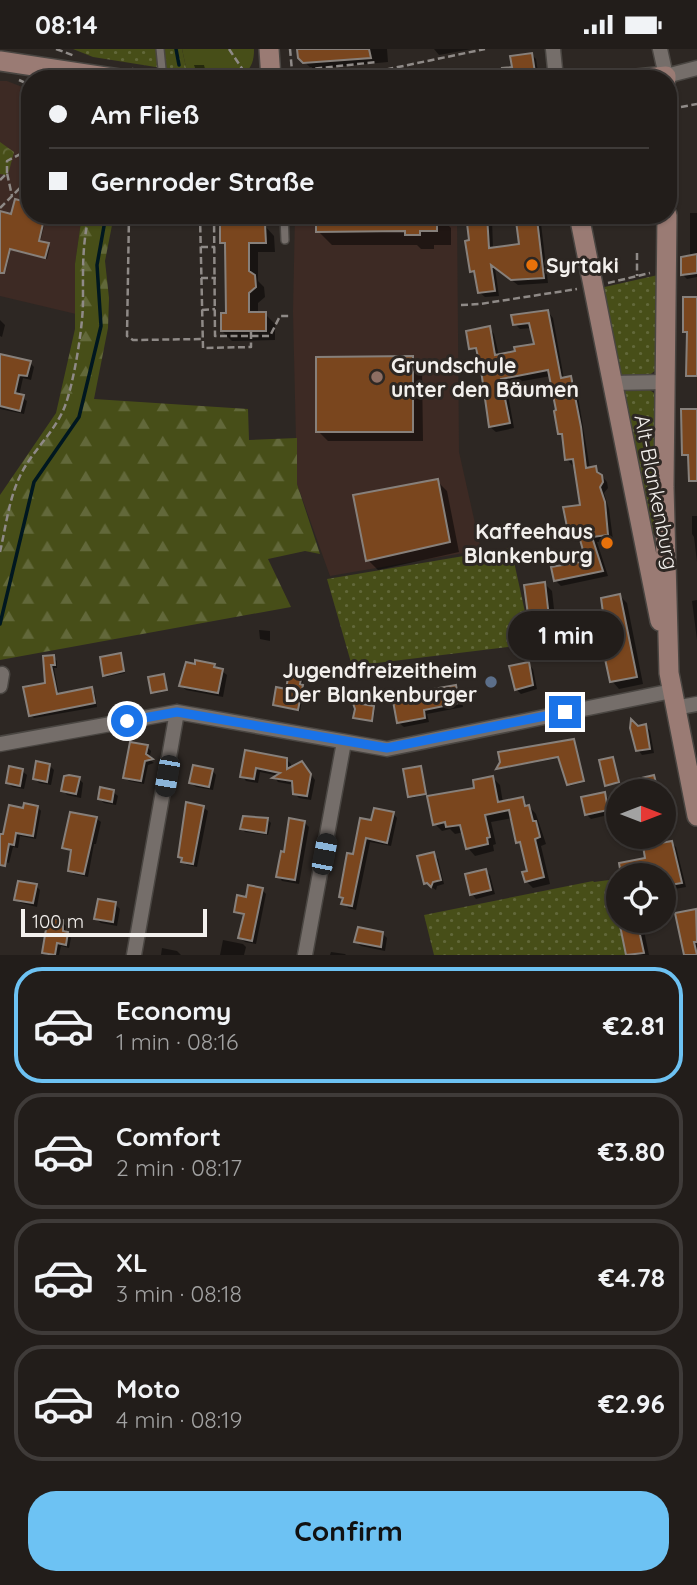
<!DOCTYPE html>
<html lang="en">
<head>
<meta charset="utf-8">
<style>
	:root { --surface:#221d1a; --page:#2a2623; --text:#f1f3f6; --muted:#a2a2a2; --line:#3f3b39; --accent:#6dc2f3 }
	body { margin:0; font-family:Quicksand,sans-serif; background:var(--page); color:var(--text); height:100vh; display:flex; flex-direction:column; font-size:26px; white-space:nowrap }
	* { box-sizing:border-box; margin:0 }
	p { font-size:23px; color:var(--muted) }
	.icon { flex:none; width:38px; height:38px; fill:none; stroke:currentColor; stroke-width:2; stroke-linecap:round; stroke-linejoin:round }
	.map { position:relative; height:906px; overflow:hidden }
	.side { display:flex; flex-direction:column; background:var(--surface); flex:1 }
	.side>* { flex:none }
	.top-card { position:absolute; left:21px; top:21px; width:656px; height:154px; border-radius:28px; box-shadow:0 2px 5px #0004,0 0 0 2px var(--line); display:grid; align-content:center; height:154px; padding:0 28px; background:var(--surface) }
	.needle { width:46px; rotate:90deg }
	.controls { position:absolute; left:606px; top:730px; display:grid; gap:14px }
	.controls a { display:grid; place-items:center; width:70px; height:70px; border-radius:50%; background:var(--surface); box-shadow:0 2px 5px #0004,0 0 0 2px var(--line); font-size:35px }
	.scale { position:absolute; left:21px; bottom:18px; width:186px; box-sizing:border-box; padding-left:7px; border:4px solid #f3f0ed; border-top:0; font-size:19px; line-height:24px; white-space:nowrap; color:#f3f0ed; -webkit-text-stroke:5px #2d2723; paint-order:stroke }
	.end { position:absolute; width:32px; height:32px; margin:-16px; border:9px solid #1a73e8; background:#fff; box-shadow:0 0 0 4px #fff }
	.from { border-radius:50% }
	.bubble { position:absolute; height:49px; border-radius:24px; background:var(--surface); box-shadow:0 2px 5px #0004,0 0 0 2px var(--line); font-size:23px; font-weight:700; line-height:49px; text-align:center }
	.car { position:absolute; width:21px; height:42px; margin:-21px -10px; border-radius:9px; box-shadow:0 0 5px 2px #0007; background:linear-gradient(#222 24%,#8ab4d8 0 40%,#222 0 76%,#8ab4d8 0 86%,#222 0) }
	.top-card b { display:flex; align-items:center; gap:24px; height:66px; font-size:26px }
	.top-card b+b { border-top:2px solid var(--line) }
	.top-card i { width:18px; height:18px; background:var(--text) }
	ul { padding:12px 0 0; list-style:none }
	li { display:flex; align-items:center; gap:21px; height:116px; margin:0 14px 10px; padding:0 14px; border:4px solid var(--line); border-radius:28px }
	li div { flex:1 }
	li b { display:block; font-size:26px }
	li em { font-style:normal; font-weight:700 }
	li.selected { border-color:var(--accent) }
	li>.icon { width:63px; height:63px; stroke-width:1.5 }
	.action { display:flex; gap:14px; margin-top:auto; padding:14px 28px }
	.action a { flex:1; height:80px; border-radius:28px; background:var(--accent); color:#111; font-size:28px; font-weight:700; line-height:80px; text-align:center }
	.status { display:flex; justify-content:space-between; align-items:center; height:49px; padding:0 35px; background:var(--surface); direction:ltr }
	.status svg { height:19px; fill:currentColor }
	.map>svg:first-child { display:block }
	.education { fill:#3d2a24 }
	.grass { fill:url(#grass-dots) }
	.forest { fill:url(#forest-firs) }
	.park { fill:url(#park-crowns) }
	.garden { fill:#474e18 }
	.shadow { fill:#0007; fill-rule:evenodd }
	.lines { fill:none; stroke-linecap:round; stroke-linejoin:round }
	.stream { stroke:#001720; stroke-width:3.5 }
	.building { fill:#7a461e; stroke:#87807b; stroke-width:2 }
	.service-casing { stroke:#4a4642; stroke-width:10 }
	.minor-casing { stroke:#4a4642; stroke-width:17 }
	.secondary-casing { stroke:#4a4642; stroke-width:22 }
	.path { stroke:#8f8a87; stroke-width:2.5; stroke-dasharray:7 3.5; stroke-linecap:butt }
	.service { stroke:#756e6a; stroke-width:7 }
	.minor { stroke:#756e6a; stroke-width:14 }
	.secondary { stroke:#9a7b74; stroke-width:19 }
	.route { stroke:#1a73e8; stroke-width:9 }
	.food-dot { fill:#e8710a; stroke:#2d2723; stroke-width:2.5 }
	.education-dot { fill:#8d6e63; stroke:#2d2723; stroke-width:2.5 }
	.service-dot { fill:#5c6f8a; stroke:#2d2723; stroke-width:2.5 }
	.labels { text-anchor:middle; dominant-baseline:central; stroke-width:6; stroke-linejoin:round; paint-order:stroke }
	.poi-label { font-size:21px; font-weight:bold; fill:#f3f0ed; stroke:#2d2723; text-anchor:start }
	.street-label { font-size:21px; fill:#f3f0ed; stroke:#2d2723 }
</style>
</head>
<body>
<div class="status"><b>08:14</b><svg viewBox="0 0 49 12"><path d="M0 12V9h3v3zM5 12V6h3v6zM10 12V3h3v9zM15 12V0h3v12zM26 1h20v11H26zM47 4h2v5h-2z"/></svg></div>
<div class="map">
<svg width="697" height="906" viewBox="0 0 697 906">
	<defs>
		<pattern id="grass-dots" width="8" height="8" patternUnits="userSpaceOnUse" patternTransform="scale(1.75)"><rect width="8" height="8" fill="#474e18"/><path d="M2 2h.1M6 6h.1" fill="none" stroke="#62683a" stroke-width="1.8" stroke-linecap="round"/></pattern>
		<pattern id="forest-firs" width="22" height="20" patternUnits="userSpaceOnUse" patternTransform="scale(1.75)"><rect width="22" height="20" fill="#474e18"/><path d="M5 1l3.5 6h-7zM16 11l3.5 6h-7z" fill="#62683a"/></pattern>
		<pattern id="park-crowns" width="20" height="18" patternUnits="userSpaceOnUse" patternTransform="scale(1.75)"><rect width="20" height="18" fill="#474e18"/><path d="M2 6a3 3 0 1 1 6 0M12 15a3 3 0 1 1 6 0" fill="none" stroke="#62683a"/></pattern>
	</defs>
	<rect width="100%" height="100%" fill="#2d2723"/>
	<path class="education" d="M0,32H7L30,41V166H82L75,215L76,265L0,247Z
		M295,166H457L459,403L481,501L330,527L297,435L293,263Z"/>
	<path class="grass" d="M73,0H182L187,23L93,8Z
		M658,226L656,321L647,328L621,327L617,324L600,239Z
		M647,339L658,347L664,546L623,343L626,340Z
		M511,499L532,595L352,617L327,530Z
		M609,831L626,906H434L424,866L593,832L594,833Z"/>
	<path class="forest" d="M82,166H114L105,212L109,249L108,279L94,350L248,360L249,391L297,389V435L320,505L305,502L268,510L291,558L0,611V446L56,364L75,280V215Z"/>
	<path class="park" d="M0,93L14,103L9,122L6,126L0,125Z"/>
	<path class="garden" d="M182,0H254C255,41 212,28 187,23Z"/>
	<path class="shadow" d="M299,0H387L388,13L312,20L299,8Z
		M434,0H472L439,6Z
		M532,6L536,10L539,30H505L514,19Z
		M194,16H204L206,24L197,25Z
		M0,164L12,167L57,166L55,175L45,173L40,194L50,198L47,210L11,201L6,221L0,219Z
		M690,164H697V228L687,230L682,225L690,208Z
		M317,166H438L451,179V196H434V200H421L417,196H332L318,182Z
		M467,166H540L548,234L518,236L495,219L499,247L485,248L479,243L477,228L471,222V193ZM517,167L521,196L493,200L492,170Z
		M265,177L274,187L275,203H258V232L264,238L265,248L258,254V265H265L275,275V291L232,292L222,282L228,265L227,199L222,193Z
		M548,263L553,269L564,330L570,329L576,335L590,420L595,419L607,433L608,439L604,444L609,460L613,491L597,493L608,527L561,537L555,531L588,514L582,492L576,493L571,488L582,457L576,415L572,416L567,410L564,389L560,385L558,362L551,327L506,335L514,379L496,383L490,378L485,351L488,350L479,304L471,299L489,279L494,285L499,307L536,297L532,279L520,280L515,275Z
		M0,271L5,276L2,288L0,287Z
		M0,307L30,314L34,318L31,331L23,329L19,347L27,352L24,365L0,360Z
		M412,309L422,319L423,392H328L318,382Z
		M437,432L447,442L459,503L378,521L368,511Z
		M692,467H697V513L694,488L692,485Z
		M545,535L552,542L556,578L606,572L620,547L627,554L643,635L619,640L612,632L606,604L578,607L570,598L541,602L534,594Z
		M697,551V591L692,552Z
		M259,581L270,582V592L260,590Z
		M120,606L125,624L106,628L104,626Z
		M53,608L57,612V619H54L59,646L91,640L95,644L97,658L34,669L30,666L47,635L45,609Z
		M528,615L533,620L537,640L521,645L516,640Z
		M214,616L227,626L223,648L186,641L181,636Z
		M302,622L304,624L302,637L304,639L300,662L277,657L275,656L288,643Z
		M164,627L168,642L154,645L152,643Z
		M455,637L460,642L463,658L427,665L429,673L404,678L399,674L436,646Z
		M361,656L375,661L373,673L355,669Z
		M646,677L650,682L654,704L642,706L638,701V679Z
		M573,691L585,733L570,737L561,709L498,720L502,713Z
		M147,698L151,702L149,710L154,714L148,716L144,735L129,732L125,728Z
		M246,703L287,711L291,715V720L306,718L315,731L311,751L299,749L294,744V736L278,733L275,729L279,727L260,723L258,734L246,732L242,727Z
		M49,716L54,721L51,736L39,734L35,729Z
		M420,718L427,746L412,749L410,747Z
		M212,721L216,726L213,741L196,738L191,734Z
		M22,722L27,726L24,740L12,738L8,733Z
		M654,728L658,733L661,742H637Z
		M493,729L500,736L503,754L522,750L536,765L546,795L541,797L550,835L533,839L526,832L529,823L512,769L491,773L496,795L493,796L494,802L475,807L468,799L464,783L455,785L450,780L442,782L435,775Z
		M79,730L83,734L81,749L67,746L63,741Z
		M113,743L118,747L116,756L104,754L99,749Z
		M604,745L609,750L612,765L591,770L586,765Z
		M663,753L672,778L663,780Z
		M38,758L41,762L36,790L20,787L18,799L13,798L9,814L0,812V787H4L25,761Z
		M203,758L208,762L197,818L187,816L180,808Z
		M393,764L397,769L391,797L370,793L356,861L348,859L341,847L354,807L372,773Z
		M96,769L101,773L96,795H94L88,828L74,825L70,821L73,803L64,799Z
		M268,771L271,774L268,786L245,783L242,780Z
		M304,773L309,778L299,835L282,832L278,827L285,805Z
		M671,794L676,798L686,838L663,842V826H623L621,815L647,811Z
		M433,805L438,810L444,835L437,837L436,841L426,834L419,808Z
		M486,822L490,826L495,845L476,850L472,845Z
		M618,835V850H617L613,836Z
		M36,837L40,841L37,858L21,854L16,850Z
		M262,841L266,845L256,895L245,893L240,889L245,867L236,862L248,850Z
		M115,855L120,860L117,877L101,874L96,870Z
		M695,862L697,864V906H685Z
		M621,872H642L649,906H628Z
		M62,873L66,877V884L71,889L69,899L61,897L59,906H47L44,903Z
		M383,885L387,889L385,902L361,897L356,893Z
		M223,891L243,895L246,898L244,906H220Z
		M162,899L177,902L181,906H161Z
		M331,903L345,905L346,906H330Z"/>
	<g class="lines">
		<path class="stream" d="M176,0L179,16
			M0,575L34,433L79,368L101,277L97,216L106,166"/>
	</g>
	<path class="building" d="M297,0H369L371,9L303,14L298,9Z
		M532,4L536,30H504L502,19L512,18L510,7Z
		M15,150L30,154V166H45L39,192L49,194L45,209L10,200L4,224H0V162L11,165Z
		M316,166H437V182H420V186H405V182L316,183Z
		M466,166H487L489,199L519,195L516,172L537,170L544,229L511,231L491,216L495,242L478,244L474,222L470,223L465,192L469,191Z
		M220,175H265L266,194H249V222L255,226L256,238L249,244V263H266V282H221V264H226L225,194H220Z
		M697,205V224L681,226V208Z
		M683,248H697V327H686L687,283H683Z
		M548,261L561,329L571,327L581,378L586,419L596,417L597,423L602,426L603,433L600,438L605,453L608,486L592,488L603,522L554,532L551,518L586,512L579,487L569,488L563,458L580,456L573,410L565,411L562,385H558L554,362L556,361L548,321L501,330L510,374L489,378L481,321L476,299L469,300L466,282L490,277L495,306L515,302L514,298L534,295L529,274L513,276L511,266Z
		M0,305L31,312L27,327L19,326L15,344L24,346L20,362L0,357Z
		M413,307V383H316V308Z
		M681,360H697V432H689L688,406H682Z
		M438,430L450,493L366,512L353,446Z
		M545,533L550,577L604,571L601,549L620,545L637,628L610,633L602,596L569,601L567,591L532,595L524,536Z
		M121,604L124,622L103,627L100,608Z
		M54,606L55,616H51L57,645L92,638L95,654L29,667L23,638L45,634L43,607Z
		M195,611L215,615L214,618L223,620L218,644L179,637L186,613L195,615Z
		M529,613L533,636L515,641L509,617Z
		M290,618L303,620L300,635L303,636L298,661L273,656L276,638L286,640Z
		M164,625L167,641L151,644L148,628Z
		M456,636L459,654L424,661L425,669L397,674L393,652L434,644L433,640Z
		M350,646L362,655L374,657L372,672L353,669L355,660Z
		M631,670L638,677L646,675L650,700L636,702L630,679Z
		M574,690L584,732L567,736L558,708L496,720L500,713L498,703Z
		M130,693L148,696L146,705L153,710L145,712L141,732L123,729Z
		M245,701L287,709V720L302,712L311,725L307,747L293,745L292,732L272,729L280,724L256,719L254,730L240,728Z
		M613,708L619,733L605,737L599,711Z
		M36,712L50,715L47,733L33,730Z
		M193,716L213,720L209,738L189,734Z
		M9,717L23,720L20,737L6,734Z
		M421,717L426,745L408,748L403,720Z
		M69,726L80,728L76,745L61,742L64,727Z
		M654,726L658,742H635L633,731Z
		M493,727L498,753L523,748L525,757L529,756L533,772H536L540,788L535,790L544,828L525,833L522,823L527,822L520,793L516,794L509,761L485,766L490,788L487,789L488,795L466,800L460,776L446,778L445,773L433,776L427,747L474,739L473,731Z
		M100,738L114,741L112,753L98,750Z
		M605,743L608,761L585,766L581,748Z
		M186,753L204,757L193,815L181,813L182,809L178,808Z
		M24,754L38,757L33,787L16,784L14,796L9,795L5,817L0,816V785H3L9,756L23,759Z
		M374,759L394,763L387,794L366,789L352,857L341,855L343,849L339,848L347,804L353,805L360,769L371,771Z
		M70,763L97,768L84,825L68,822L71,801L62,799Z
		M243,767L268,769L266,784L240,780Z
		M289,769L305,772L295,831L276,828L281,802L284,803Z
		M672,792L682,834L663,837V826H645L644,823L621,826L619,814L645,809L643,797Z
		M434,803L441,831L433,833L431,838L427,834L424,835L417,807Z
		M486,820L491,841L470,846L465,825Z
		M18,832L37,835L33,854L14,851Z
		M248,836L263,839L252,892L238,889L244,865L234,863L237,846L246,848Z
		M98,850L116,853L113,873L94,870Z
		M696,860L697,893H694L697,906H684L675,864Z
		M48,868L63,871V882L68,883L66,896L57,894L55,906L42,904Z
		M619,872H637L644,904L626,906Z
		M358,878L383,883L381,898L354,893Z"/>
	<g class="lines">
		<g class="service-casing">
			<path id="service" d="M160,0L163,30
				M284,166L285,191"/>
		</g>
		<g class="minor-casing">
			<path id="minor" d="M553,0L556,30
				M660,0L666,27L697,19
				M612,334L665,333
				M0,637L2,625
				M675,659L697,655
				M0,695L177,663L387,700L672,642
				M134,906L177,663
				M305,906L344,693"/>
		</g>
		<g class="secondary-casing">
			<path id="secondary" d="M269,0L271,30
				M0,12L119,30
				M637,30L666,27V30
				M579,166L660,572
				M667,166L664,438L669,624L697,767"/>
		</g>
		<path class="path" d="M56,0L75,7
			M229,0L249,30
			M290,0L292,22
			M132,20L153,23
			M173,27L191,30
			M293,30L292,22L377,13
			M303,30L379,22L485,0
			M19,31L30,36
			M681,58L697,55
			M7,124V112L30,100
			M0,131L7,124L12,147
			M0,159L30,129
			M129,166L127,287L133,291L203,290
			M200,166L203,299L251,298V282
			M214,166L215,287H270L280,267H289
			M216,169H274
			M201,198H215
			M637,204V227
			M201,229H216
			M608,234L650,224
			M461,256L480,255L577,240
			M202,261L215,260
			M0,503C6,477 9,449 21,425C33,401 55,383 65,357C74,333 83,278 83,252C83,221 82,197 89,166"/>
		<use href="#service" class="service"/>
		<use href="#minor" class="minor"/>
		<use href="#secondary" class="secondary"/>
	</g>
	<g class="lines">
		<path class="route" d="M127,672L177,663L387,699L565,663"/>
	</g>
	<g class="food-dot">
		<circle cx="532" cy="216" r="7"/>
		<circle cx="607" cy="494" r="7"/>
	</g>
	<circle class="education-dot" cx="377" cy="328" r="7"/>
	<circle class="service-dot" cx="491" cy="633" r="7"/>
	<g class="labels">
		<g class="poi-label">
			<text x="546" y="216">Syrtaki</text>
			<text x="391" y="316">Grundschule<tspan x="391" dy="24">unter den Bäumen</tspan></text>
			<text x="593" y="482" text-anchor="end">Kaffeehaus<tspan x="593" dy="24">Blankenburg</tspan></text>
			<text x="477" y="621" text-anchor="end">Jugendfreizeitheim<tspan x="477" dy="24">Der Blankenburger</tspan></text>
		</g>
		<g class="street-label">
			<text transform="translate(657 443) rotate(79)">Alt-Blankenburg</text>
		</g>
	</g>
</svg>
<div class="controls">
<a><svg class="needle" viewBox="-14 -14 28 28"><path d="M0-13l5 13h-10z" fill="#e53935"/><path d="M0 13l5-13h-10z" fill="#a2a2a2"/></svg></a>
<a><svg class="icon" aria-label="locate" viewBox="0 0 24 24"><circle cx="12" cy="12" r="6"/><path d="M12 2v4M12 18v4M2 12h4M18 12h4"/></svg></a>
</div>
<div class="scale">100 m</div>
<i class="end from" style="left:127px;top:672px"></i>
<i class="end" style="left:565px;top:663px"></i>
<div class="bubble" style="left:508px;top:562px;width:116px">1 min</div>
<i class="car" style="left:167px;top:727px;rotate:190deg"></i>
<i class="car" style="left:324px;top:805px;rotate:11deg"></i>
<div class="top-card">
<b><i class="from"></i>Am Fließ</b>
<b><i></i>Gernroder Straße</b>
</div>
</div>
<section class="side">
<ul>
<li class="selected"><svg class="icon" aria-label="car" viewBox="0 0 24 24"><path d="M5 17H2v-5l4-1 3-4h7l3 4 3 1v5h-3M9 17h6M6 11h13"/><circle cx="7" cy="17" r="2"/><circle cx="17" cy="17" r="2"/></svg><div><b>Economy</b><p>1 min · 08:16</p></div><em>€2.81</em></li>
<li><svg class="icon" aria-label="car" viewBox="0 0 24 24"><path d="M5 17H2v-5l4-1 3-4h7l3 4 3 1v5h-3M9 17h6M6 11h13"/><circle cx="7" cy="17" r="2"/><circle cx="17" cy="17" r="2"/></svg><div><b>Comfort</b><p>2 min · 08:17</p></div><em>€3.80</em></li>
<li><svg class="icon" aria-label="car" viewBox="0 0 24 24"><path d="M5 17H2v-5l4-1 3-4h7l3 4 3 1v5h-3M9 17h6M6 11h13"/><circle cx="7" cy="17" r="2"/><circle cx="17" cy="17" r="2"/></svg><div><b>XL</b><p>3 min · 08:18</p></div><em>€4.78</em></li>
<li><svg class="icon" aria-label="car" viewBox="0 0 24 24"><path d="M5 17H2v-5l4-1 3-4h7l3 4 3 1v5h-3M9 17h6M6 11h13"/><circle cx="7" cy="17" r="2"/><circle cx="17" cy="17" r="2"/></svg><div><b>Moto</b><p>4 min · 08:19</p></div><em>€2.96</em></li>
</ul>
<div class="action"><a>Confirm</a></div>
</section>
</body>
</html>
